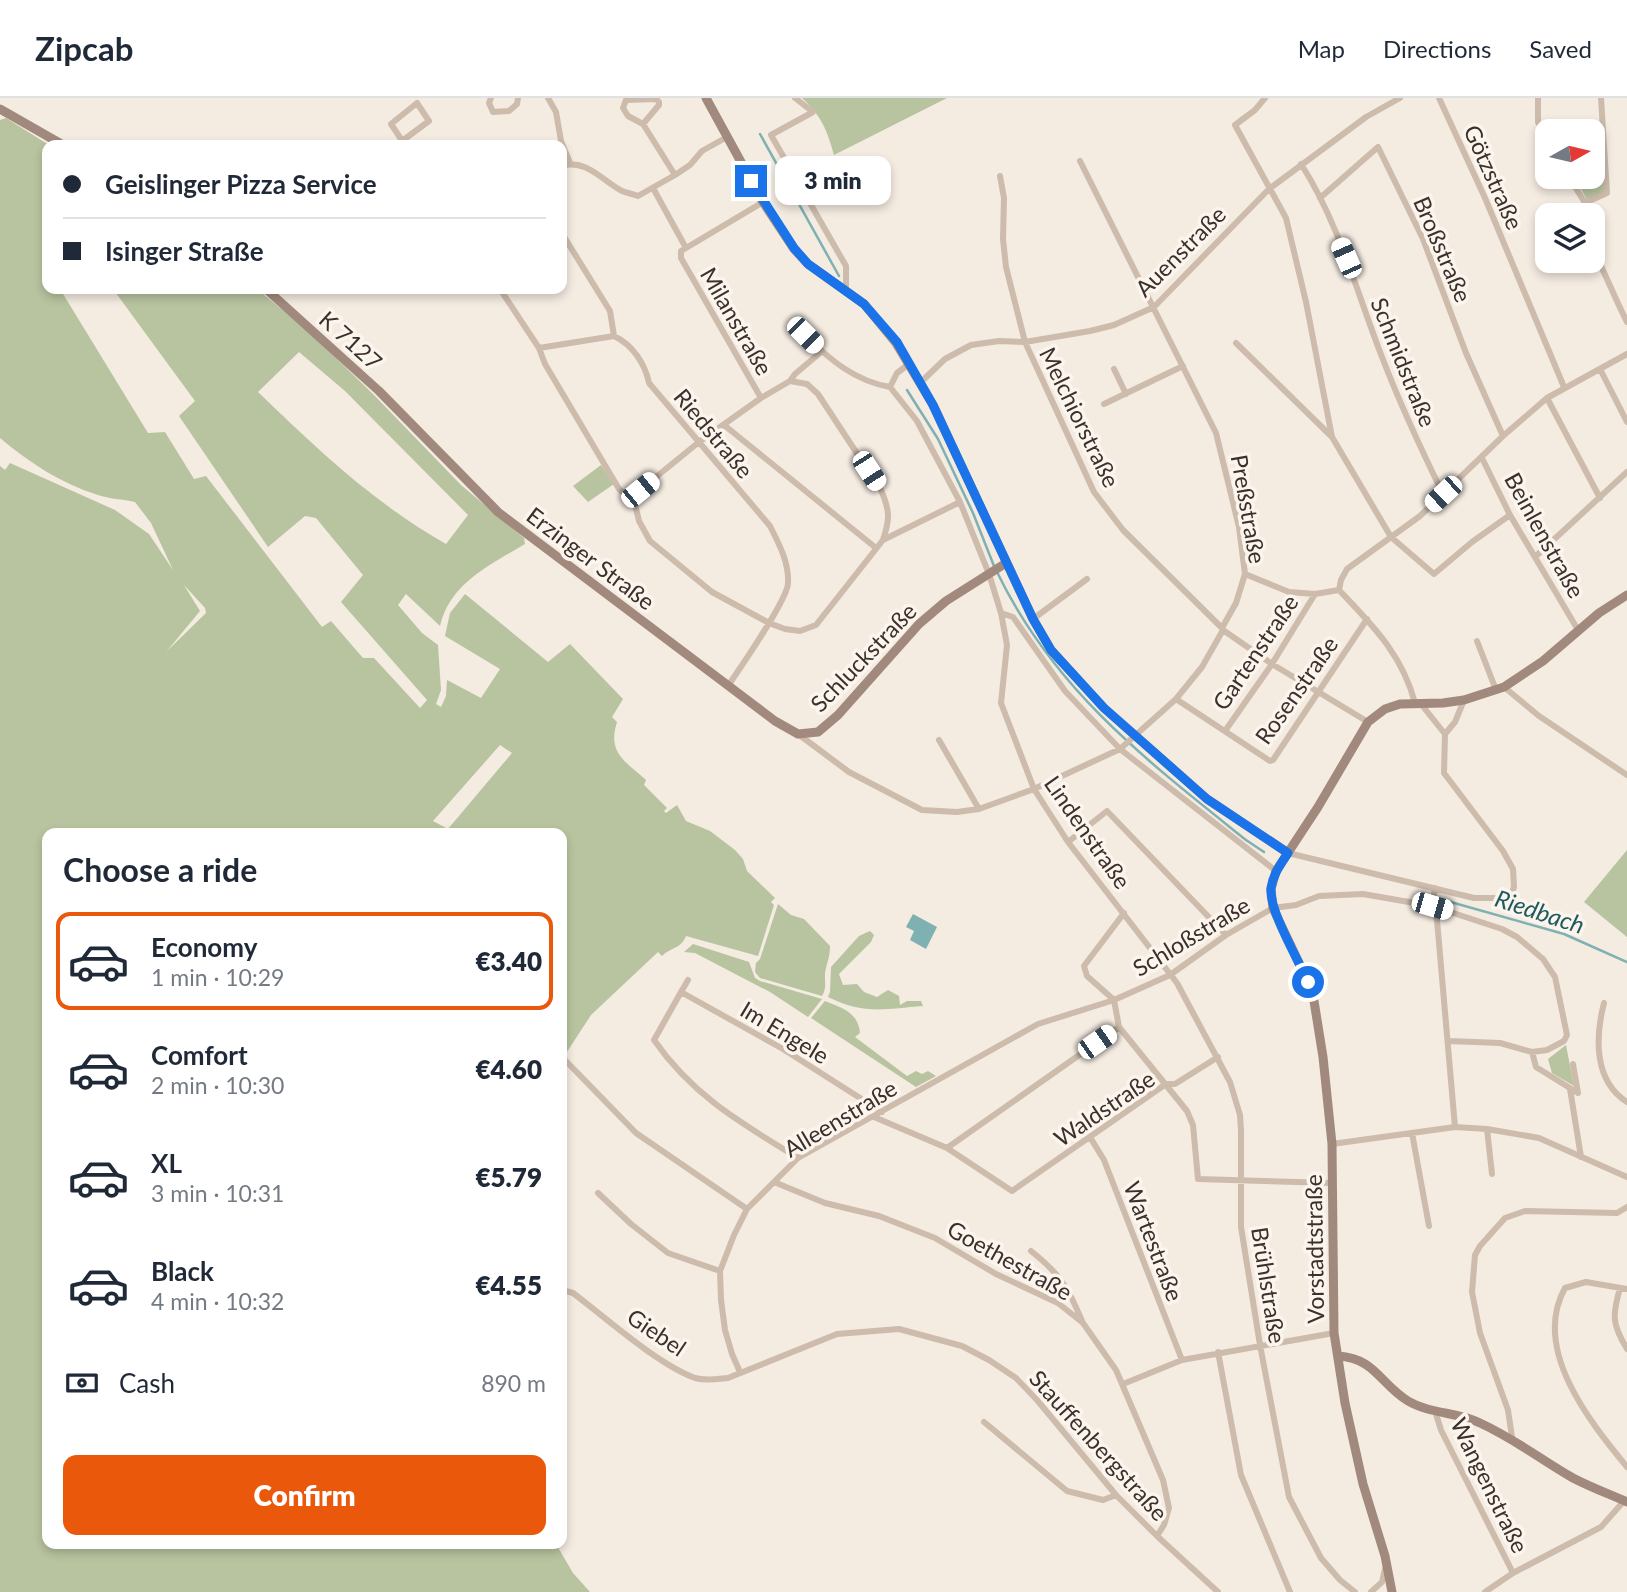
<!DOCTYPE html>
<html lang="en">
<head>
<meta charset="utf-8">
<style>
	:root { --surface:#fff; --page:#f6f6f7; --text:#1f2937; --muted:#747a83; --line:#e0e1e3; --accent:#ea580c }
	body { margin:0; font-family:Lato,sans-serif; background:var(--page); color:var(--text); height:100vh; display:flex; flex-direction:column; font-size:26px; white-space:nowrap }
	* { box-sizing:border-box; margin:0 }
	p { font-size:23px; color:var(--muted) }
	.icon { flex:none; width:38px; height:38px; fill:none; stroke:currentColor; stroke-width:2; stroke-linecap:round; stroke-linejoin:round }
	.map { position:relative; flex:1; overflow:hidden }
	.side { position:absolute; left:42px; top:730px; width:525px; height:721px; display:flex; flex-direction:column; background:var(--surface); border-radius:14px; box-shadow:0 4px 10px #0003 }
	.side>* { flex:none }
	.guide { position:absolute; left:42px; top:42px; width:525px; height:154px; border-radius:14px; box-shadow:0 4px 10px #0003; display:grid; align-content:center; height:154px; padding:0 21px; background:var(--surface) }
	.needle { width:46px; rotate:82deg }
	.controls { position:absolute; left:1535px; top:21px; display:grid; gap:14px }
	.controls a { display:grid; place-items:center; width:70px; height:70px; border-radius:14px; background:var(--surface); box-shadow:0 4px 10px #0003; font-size:35px }
	.end { position:absolute; width:32px; height:32px; margin:-16px; border:9px solid #1a73e8; background:#fff; box-shadow:0 0 0 4px #fff }
	.from { border-radius:50% }
	.bubble { position:absolute; height:49px; border-radius:14px; background:var(--surface); box-shadow:0 4px 10px #0003; font-size:23px; font-weight:800; line-height:49px; text-align:center }
	.car { position:absolute; width:21px; height:42px; margin:-21px -10px; border-radius:9px; box-shadow:0 0 5px 2px #0007; background:linear-gradient(#fff 24%,#345 0 40%,#fff 0 76%,#345 0 86%,#fff 0) }
	.guide b { display:flex; align-items:center; gap:24px; height:66px; font-size:26px }
	.guide b+b { border-top:2px solid var(--line) }
	.guide i { width:18px; height:18px; background:var(--text) }
	ul { padding:0; list-style:none }
	li { display:flex; align-items:center; gap:21px; height:98px; margin:0 14px 10px; padding:0 7px; border:4px solid transparent; border-radius:14px }
	li div { flex:1 }
	li b { display:block; font-size:26px }
	li em { font-style:normal; font-weight:800 }
	li.current { border-color:var(--accent) }
	li>.icon { width:63px; height:63px; stroke-width:1.5 }
	h2 { padding:0 21px; font-size:32px; line-height:84px }
	.pay { display:flex; align-items:center; gap:18px; height:77px; padding:0 21px; font-size:26px }
	.pay p { margin-inline-start:auto }
	.button { display:flex; gap:14px; margin-top:auto; padding:14px 21px }
	.button a { flex:1; height:80px; border-radius:14px; background:var(--accent); color:#fff; font-size:28px; font-weight:800; line-height:80px; text-align:center }
	header { display:flex; align-items:center; gap:42px; box-sizing:border-box; height:98px; padding:0 35px; background:var(--surface); border-bottom:2px solid var(--line) }
	header strong { font-size:33px }
	nav { display:flex; gap:38px; margin-inline-start:auto; font-size:24px }
	.map>svg:first-child { display:block }
	.green { fill:#b8c4a0; fill-rule:evenodd }
	.water { fill:#7fb0b2 }
	.lines { fill:none; stroke-linecap:round; stroke-linejoin:round }
	.stream { stroke:#7fb0b2; stroke-width:2.5 }
	.street { stroke:#cdbbac; stroke-width:6 }
	.secondary { stroke:#a18a7d; stroke-width:9 }
	.route { stroke:#1a73e8; stroke-width:9 }
	.labels { text-anchor:middle; dominant-baseline:central; stroke-width:7; stroke-linejoin:round; paint-order:stroke }
	.street-label { font-size:23px; fill:#3b302b; stroke:#fbf5ee }
	.water-label { font-size:24px; font-style:italic; fill:#1f5a5e; stroke:#fbf5ee }
</style>
</head>
<body>
<header>
<strong>Zipcab</strong>
<nav><a>Map</a><a>Directions</a><a>Saved</a></nav>
</header>
<div class="map">
<svg width="1627" height="1494" viewBox="0 0 1627 1494">
	<rect width="100%" height="100%" fill="#f4ebe1"/>
	<path class="green" d="M802,0H947L834,57C827,31 821,18 802,0Z
		M6,20L49,47L47,191H60L148,335L165,334L194,381L206,378L322,529L331,523L363,560H374L420,610L427,602L341,504L363,477L316,420L305,418L268,449L179,318L195,303L113,191H257L307,232L373,296L461,387L524,440L525,446C490,467 450,485 440,528L406,496L398,507L422,535L438,547L441,592L436,606L441,609L446,598L447,582L481,600L500,571L445,538L450,515L465,496L548,564L570,546L623,601L612,619L617,624C607,655 625,663 646,682L644,687L667,710L664,713L666,715L677,707L686,723L710,733L735,752L743,761L747,773L775,800L771,804L774,807L758,858L686,838C681,851 671,849 662,858L658,854L591,917L563,960L562,735H47V1446H556L573,1475L590,1494H0V368L5,372L10,365L115,412L149,436L173,472L151,425L135,404C123,401 109,401 98,397C60,385 30,365 0,340V22ZM299,254L345,293L468,417L446,446C375,406 316,350 258,294ZM184,487L205,510L206,515L167,553L200,513ZM500,647L512,655L448,731L433,723Z
		M1605,75L1606,94L1588,104L1580,89Z
		M601,367L614,386L588,404L573,388Z
		M1627,752V839L1584,804Z
		M778,806L791,817L804,821L830,848C830,857 828,862 826,870C823,880 828,889 822,898L760,880L755,874L756,865L760,861Z
		M870,833L874,837L871,844L839,876L843,887L857,886L864,894L877,899L888,892L899,898L900,907L907,903H921L923,908C884,911 864,917 828,899L830,894L831,869L859,838Z
		M693,846L749,864L755,880L760,883L822,901L808,919L770,894L695,855L684,854Z
		M825,903C842,910 858,914 860,935L855,939L907,978L916,973L922,976L928,973L936,978L916,989L811,920Z
		M1566,947L1574,988L1552,975L1548,961Z"/>
	<path class="water" d="M913,816L937,829L926,851L910,842L914,833L906,829Z"/>
	<g class="lines">
		<path class="stream" d="M760,36L839,178
			M907,292L938,341L973,415L994,468
			M997,474C1054,592 1146,662 1246,742L1264,754
			M1440,801L1564,836L1627,864"/>
		<path class="street" d="M491,0L489,5L493,14L509,13L517,6L518,0
			M548,0L556,14L561,43L570,65
			M795,0L813,14L771,37L846,168V192
			M1265,0L1255,12L1235,27L1286,120L1306,204L1332,339L1391,439L1434,476L1472,444L1510,417
			M1439,0L1485,100L1564,289
			M1538,0V24L1547,40
			M643,26L659,7V4L656,1L626,2L623,10L628,18L643,26L675,77
			M402,43L429,23L417,5L391,26L405,47
			M1301,66C1339,125 1357,195 1382,259C1400,306 1421,351 1443,396
			M562,68C585,60 603,83 622,93C627,95 633,96 638,98L675,77L690,67L702,53L727,39
			M1000,78L1004,100L1003,141L1006,169L1025,244L1094,394L1123,432L1222,530
			M1569,79L1585,105L1588,117
			M653,90L686,150L681,153V160L761,300
			M1320,100L1378,49L1423,141L1466,255L1503,338
			M1585,105L1607,95L1601,0
			M562,131L563,137L610,213L614,238
			M686,150L763,104
			M1592,150C1605,174 1614,199 1627,224
			M500,191L539,250L614,238C633,247 645,266 649,285L770,428C779,446 789,464 788,485C788,501 740,570 728,588
			M805,237C830,262 855,283 890,289
			M1236,245L1331,338
			M539,250L545,266L619,391L635,406
			M909,266L897,275L890,289L917,323L960,404L989,476L1001,515L1007,547L1001,605L1034,691L1068,744L1177,885L1230,984L1240,1017L1241,1033V1129L1260,1247L1289,1399L1321,1460L1340,1482L1355,1494
			M1114,271L1126,296
			M1600,271L1627,324
			M790,283L807,286L818,296L881,392C890,413 890,421 883,442L816,527L800,533L785,531L769,525L712,494L650,443L639,423L635,406L640,392L699,344L761,300L790,283L795,276L821,254
			M921,284L945,261L971,247L999,243L1025,244L1090,233L1114,227L1154,209L1269,91L1366,19L1400,0
			M1547,300L1600,400
			M1104,306L1183,268
			M724,327L876,450
			M1482,360L1510,417L1578,532
			M883,442L960,404
			M1535,459L1627,374
			M1245,476L1289,494L1315,496L1339,492C1373,528 1402,556 1415,605
			M1339,492L1341,482L1347,471L1420,418L1503,338L1547,300L1627,256
			M1001,515L1013,519L1065,593L1120,651L1276,773
			M1033,521L1087,481
			M1223,532L1272,566L1368,624
			M1477,543L1496,592
			M1504,589L1539,618L1627,677
			M1176,601L1270,663L1273,662L1367,521
			M1421,606L1445,636
			M1225,633L1272,566L1315,496
			M798,636L849,674L922,712L957,714L979,711L1034,691L1120,651L1176,601L1202,569L1223,532L1222,530L1236,505L1245,476L1239,429L1216,335L1080,63
			M1445,636L1444,675L1503,753L1513,771L1514,789L1510,800
			M1445,636L1455,624L1464,602
			M939,642L979,711
			M1068,744L1107,713L1226,837
			M1288,755L1474,800H1510L1530,815L1559,822
			M1435,790L1432,808L1437,822L1455,1029
			M688,882L681,894L783,951L882,1014
			M681,894L654,942C693,998 741,1025 798,1060
			M1114,902L1119,929L1187,1013L1193,1027L1198,1081L1333,1085
			M1114,902L1087,878L1084,868L1124,815
			M1604,905C1595,940 1594,983 1627,1004
			M1532,954L1536,969L1578,995
			M563,960L636,1035L747,1111
			M1573,966L1578,995
			M1570,991L1581,1059
			M874,1019L947,1050L1012,1093L1166,986H1175L1218,959
			M1487,1031L1492,1076
			M1412,1035L1429,1128
			M1090,1039L1104,1062L1182,1262
			M1332,1046L1455,1029L1487,1031L1539,1040L1627,1079
			M947,1050L1119,929
			M774,1084L825,1105L879,1118L935,1140L996,1176L1058,1205L1083,1225L1116,1272L1163,1382L1169,1410L1164,1427L1157,1438
			M598,1095L631,1126L668,1155L720,1173
			M1031,1153C1060,1176 1068,1189 1082,1223
			M1620,1190C1612,1218 1612,1226 1627,1251
			M1627,1191L1586,1184L1565,1190C1531,1251 1590,1324 1627,1369
			M562,1192L573,1195C606,1220 657,1266 695,1280C706,1283 717,1281 728,1280L837,1236L899,1231L962,1248L989,1262L1016,1280L1037,1302L1116,1397L1157,1438L1218,1494
			M1218,1254L1241,1377L1290,1494
			M740,1274L732,1256L725,1232L721,1202L720,1173L734,1137L747,1111L798,1060L1038,926L1114,902L1170,877L1226,837L1273,810L1296,807L1319,798L1363,796L1432,808L1502,831L1517,839L1543,861L1555,879L1567,937L1564,943L1547,952L1532,954L1500,945L1449,943
			M1123,1286L1182,1262L1334,1235
			M1435,1313L1441,1332L1513,1475
			M984,1324L1067,1393L1103,1402L1116,1397
			M1512,1339L1508,1312L1480,1235L1472,1194L1475,1157L1480,1148L1505,1120L1525,1113L1617,1115L1627,1109
			M1371,1494L1382,1484L1385,1471
			M1485,1494L1513,1475L1601,1429L1624,1403"/>
		<path class="secondary" d="M706,0L763,104L794,151L808,166L864,206L896,245L933,307L1033,521L1051,552L1104,610L1207,701L1288,755
			M0,11L63,47
			M266,191L379,293L498,414L775,623L798,636L818,634L838,617L919,526L946,503L1006,465
			M1338,1258C1375,1260 1380,1286 1408,1303C1430,1316 1458,1314 1480,1325C1515,1341 1540,1361 1573,1380C1590,1389 1609,1396 1627,1404
			M1392,1494L1385,1458L1363,1386L1345,1305L1334,1235L1332,1046L1323,959L1314,903L1308,884L1273,810L1271,791L1276,773L1318,709L1368,624L1385,611L1400,606L1443,605L1464,602L1504,589L1543,563L1599,515L1627,497"/>
	</g>
	<g class="lines">
		<path class="route" d="M751,83L794,150L808,166L864,206L897,244L933,307L1033,521L1051,552L1104,610L1207,701L1288,755C1281,766 1273,776 1271,790C1269,813 1298,861 1308,884"/>
	</g>
	<g class="labels">
		<g class="street-label">
			<text transform="translate(1494 79) rotate(66)">Götzstraße</text>
			<text transform="translate(1443 151) rotate(67)">Broßstraße</text>
			<text transform="translate(1180 153) rotate(-45)">Auenstraße</text>
			<text transform="translate(737 223) rotate(60)">Milanstraße</text>
			<text transform="translate(351 242) rotate(42)">K 7127</text>
			<text transform="translate(1404 264) rotate(68)">Schmidstraße</text>
			<text transform="translate(1080 319) rotate(64)">Melchiorstraße</text>
			<text transform="translate(714 335) rotate(50)">Riedstraße</text>
			<text transform="translate(1249 411) rotate(80)">Preßstraße</text>
			<text transform="translate(1545 437) rotate(61)">Beinlenstraße</text>
			<text transform="translate(591 460) rotate(37)">Erzinger Straße</text>
			<text transform="translate(1255 554) rotate(-56)">Gartenstraße</text>
			<text transform="translate(863 559) rotate(-46)">Schluckstraße</text>
			<text transform="translate(1296 592) rotate(-55)">Rosenstraße</text>
			<text transform="translate(1088 734) rotate(55)">Lindenstraße</text>
			<text transform="translate(1191 838) rotate(-31)">Schloßstraße</text>
			<text transform="translate(785 934) rotate(31)">Im Engele</text>
			<text transform="translate(1104 1010) rotate(-34)">Waldstraße</text>
			<text transform="translate(840 1020) rotate(-31)">Alleenstraße</text>
			<text transform="translate(1154 1143) rotate(69)">Wartestraße</text>
			<text transform="translate(1314 1151) rotate(-91)">Vorstadtstraße</text>
			<text transform="translate(1010 1162) rotate(29)">Goethestraße</text>
			<text transform="translate(1269 1187) rotate(81)">Brühlstraße</text>
			<text transform="translate(657 1234) rotate(34)">Giebel</text>
			<text transform="translate(1099 1347) rotate(48)">Stauffenbergstraße</text>
			<text transform="translate(1490 1387) rotate(64)">Wangenstraße</text>
		</g>
		<g class="water-label">
			<text transform="translate(1540 813) rotate(18)">Riedbach</text>
		</g>
	</g>
</svg>
<div class="controls">
<a><svg class="needle" viewBox="-14 -14 28 28"><path d="M0-13l5 13h-10z" fill="#e53935"/><path d="M0 13l5-13h-10z" fill="#747a83"/></svg></a>
<a><svg class="icon" aria-label="layers" viewBox="0 0 24 24"><path d="M12 4l9 5-9 5-9-5zM3 14l9 5 9-5"/></svg></a>
</div>
<i class="end from" style="left:1308px;top:884px"></i>
<i class="end" style="left:751px;top:83px"></i>
<div class="bubble" style="left:775px;top:58px;width:116px">3 min</div>
<i class="car" style="left:1346px;top:160px;rotate:336deg"></i>
<i class="car" style="left:805px;top:237px;rotate:135deg"></i>
<i class="car" style="left:869px;top:373px;rotate:147deg"></i>
<i class="car" style="left:640px;top:392px;rotate:51deg"></i>
<i class="car" style="left:1443px;top:396px;rotate:227deg"></i>
<i class="car" style="left:1432px;top:808px;rotate:106deg"></i>
<i class="car" style="left:1097px;top:944px;rotate:55deg"></i>
<div class="guide">
<b><i class="from"></i>Geislinger Pizza Service</b>
<b><i></i>Isinger Straße</b>
</div>
<section class="side">
<h2>Choose a ride</h2>
<ul>
<li class="current"><svg class="icon" aria-label="car" viewBox="0 0 24 24"><path d="M5 17H2v-5l4-1 3-4h7l3 4 3 1v5h-3M9 17h6M6 11h13"/><circle cx="7" cy="17" r="2"/><circle cx="17" cy="17" r="2"/></svg><div><b>Economy</b><p>1 min · 10:29</p></div><em>€3.40</em></li>
<li><svg class="icon" aria-label="car" viewBox="0 0 24 24"><path d="M5 17H2v-5l4-1 3-4h7l3 4 3 1v5h-3M9 17h6M6 11h13"/><circle cx="7" cy="17" r="2"/><circle cx="17" cy="17" r="2"/></svg><div><b>Comfort</b><p>2 min · 10:30</p></div><em>€4.60</em></li>
<li><svg class="icon" aria-label="car" viewBox="0 0 24 24"><path d="M5 17H2v-5l4-1 3-4h7l3 4 3 1v5h-3M9 17h6M6 11h13"/><circle cx="7" cy="17" r="2"/><circle cx="17" cy="17" r="2"/></svg><div><b>XL</b><p>3 min · 10:31</p></div><em>€5.79</em></li>
<li><svg class="icon" aria-label="car" viewBox="0 0 24 24"><path d="M5 17H2v-5l4-1 3-4h7l3 4 3 1v5h-3M9 17h6M6 11h13"/><circle cx="7" cy="17" r="2"/><circle cx="17" cy="17" r="2"/></svg><div><b>Black</b><p>4 min · 10:32</p></div><em>€4.55</em></li>
</ul>
<div class="pay"><svg class="icon" aria-label="cash" viewBox="0 0 24 24"><path d="M3 7h18v10H3z"/><circle cx="12" cy="12" r="2"/></svg>Cash<p>890 m</p></div>
<div class="button"><a>Confirm</a></div>
</section>
</div>
</body>
</html>
